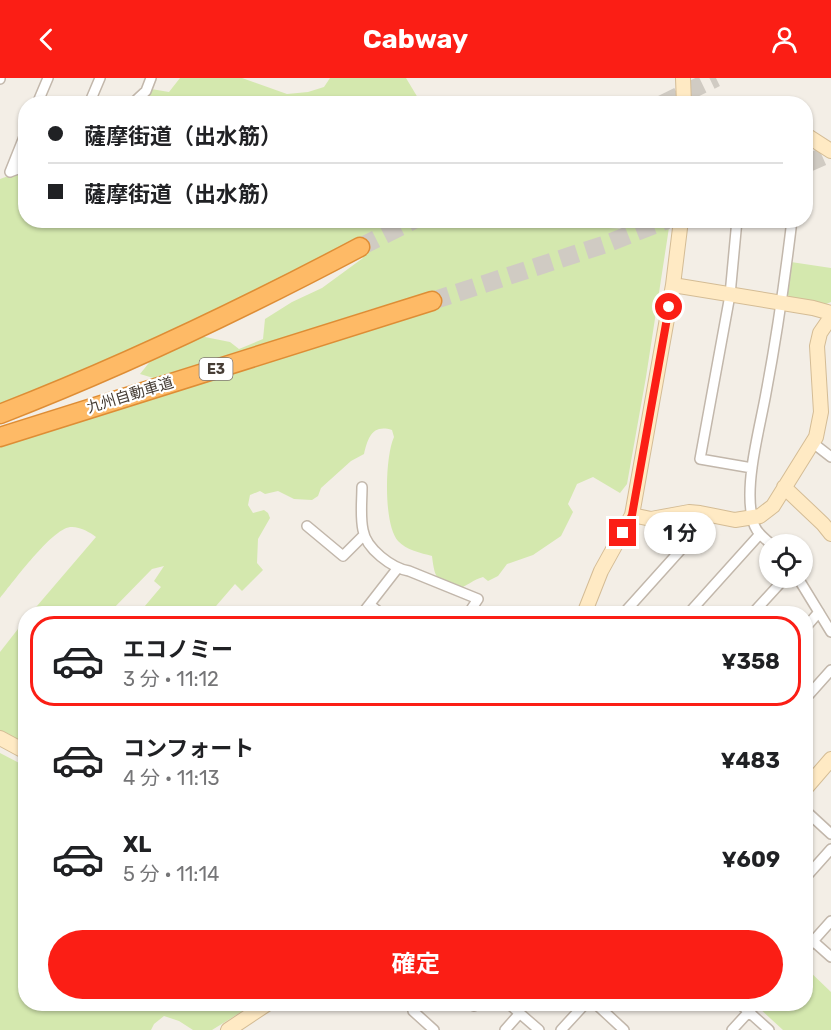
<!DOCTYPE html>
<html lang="ja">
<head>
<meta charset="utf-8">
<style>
	:root { --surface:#fff; --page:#f6f6f6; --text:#202124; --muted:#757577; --line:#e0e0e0; --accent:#fb1e15 }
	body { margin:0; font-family:Rubik,"Noto Sans JP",sans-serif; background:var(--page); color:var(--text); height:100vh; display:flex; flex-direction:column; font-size:22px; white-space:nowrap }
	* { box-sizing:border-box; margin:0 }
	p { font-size:20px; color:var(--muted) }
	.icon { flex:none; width:33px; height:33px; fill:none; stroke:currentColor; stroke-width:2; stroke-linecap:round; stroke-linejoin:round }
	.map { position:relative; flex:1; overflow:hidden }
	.sheet { position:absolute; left:18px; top:528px; width:795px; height:405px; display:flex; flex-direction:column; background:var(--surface); border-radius:24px; box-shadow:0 2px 4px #0004 }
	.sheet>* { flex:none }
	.top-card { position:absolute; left:18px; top:18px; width:795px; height:132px; border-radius:24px; box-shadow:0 2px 4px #0004; display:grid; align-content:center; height:132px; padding:0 30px; background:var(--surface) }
	.buttons { position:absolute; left:759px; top:456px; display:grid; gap:12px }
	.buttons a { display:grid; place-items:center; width:54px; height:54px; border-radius:50%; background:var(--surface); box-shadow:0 2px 4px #0004; font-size:30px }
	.end { position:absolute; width:27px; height:27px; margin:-14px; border:8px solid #fb1e15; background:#fff; box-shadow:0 0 0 3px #fff }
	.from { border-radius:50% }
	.bubble { position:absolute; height:42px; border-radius:21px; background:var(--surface); box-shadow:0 2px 4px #0004; font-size:20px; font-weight:700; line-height:42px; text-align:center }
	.top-card b { display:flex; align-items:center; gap:21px; height:57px; font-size:22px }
	.top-card b+b { border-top:2px solid var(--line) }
	.top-card i { width:15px; height:15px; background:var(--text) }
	ul { padding:10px 0 0; list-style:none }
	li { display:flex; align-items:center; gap:18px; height:90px; margin:0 12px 9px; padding:0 18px; border:3px solid transparent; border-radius:24px }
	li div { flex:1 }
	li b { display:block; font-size:22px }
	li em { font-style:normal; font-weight:700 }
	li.active { border-color:var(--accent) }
	li>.icon { width:54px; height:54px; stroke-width:1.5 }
	.primary-button { display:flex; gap:12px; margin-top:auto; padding:12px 30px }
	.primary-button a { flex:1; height:69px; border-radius:36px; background:var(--accent); color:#fff; font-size:24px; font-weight:700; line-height:69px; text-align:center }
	header { display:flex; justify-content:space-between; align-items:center; height:78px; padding:0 30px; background:var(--accent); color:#fff; font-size:27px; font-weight:700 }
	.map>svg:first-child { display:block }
	.green { fill:#d4e8ae }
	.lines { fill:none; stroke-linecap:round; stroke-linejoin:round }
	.highway-tunnel { stroke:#d0cbc3; stroke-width:18; stroke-dasharray:18 9; stroke-linecap:butt }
	.street-casing { stroke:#c2b7ab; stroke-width:12 }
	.secondary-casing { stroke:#d4bc95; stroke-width:16 }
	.highway-casing { stroke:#de8d35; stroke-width:21 }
	.street { stroke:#fff; stroke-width:9 }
	.secondary { stroke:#ffeac4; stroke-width:14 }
	.highway { stroke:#feba66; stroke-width:18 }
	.route { stroke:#fb1e15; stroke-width:8 }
	.labels { text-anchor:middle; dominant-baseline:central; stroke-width:4.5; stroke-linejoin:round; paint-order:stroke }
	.shield { fill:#fff; stroke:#7e7772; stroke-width:1.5 }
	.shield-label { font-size:14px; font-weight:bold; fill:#463d35 }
	.street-label { font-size:15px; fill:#463d35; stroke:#fff }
</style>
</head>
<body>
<header><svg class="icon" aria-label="back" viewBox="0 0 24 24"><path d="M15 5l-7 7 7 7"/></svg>Cabway<svg class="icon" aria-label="person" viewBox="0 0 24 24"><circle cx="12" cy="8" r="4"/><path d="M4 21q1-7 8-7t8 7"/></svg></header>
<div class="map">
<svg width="831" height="952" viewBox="0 0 831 952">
	<rect width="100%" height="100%" fill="#f3eee6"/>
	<path class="green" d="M180,0H242L287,16L308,14L324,9L330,0H406L421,25L143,26L151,11L169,14Z
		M25,92L26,142H487L624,151L630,143H670L646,299L627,406L620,415L593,399L577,406L568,426L573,434L561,458L533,477L507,486L498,498L488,503L483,499C473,502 468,507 459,511C437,502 435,503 432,478C421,475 406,472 398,463C383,446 385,378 394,359L392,352C372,346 368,360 364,376L351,383L321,410L318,418L312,422L294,421L278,413L265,416L260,413L250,417L248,427L253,435L264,432L268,435L270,440L258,461L257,485L263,492L242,513L235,506L210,535H139L161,509L154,503L164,488L152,491L109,535H31L96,459C90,454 79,448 70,449C51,452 14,503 0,520V365L287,276C339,268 384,242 430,218L372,231L160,302L140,296L152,281L200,258L230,264L239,271L263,261L265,241L292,224L322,210L363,180L355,164L260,213L142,269L0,330V101Z
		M791,184L831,190V224L826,226L789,219L787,215Z
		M25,542L26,623L22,633L26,643L20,656L25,661V669L0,655V574Z
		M0,675L25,688L26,926H254L212,952H193L179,943L164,938L154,946L151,952H0Z
		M806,890L831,914V952H783L759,930L762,926H806Z"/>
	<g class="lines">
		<path class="highway-tunnel" d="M662,26L716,0
			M806,86L831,75
			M360,169L414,142
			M432,223L606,166L667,142"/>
		<g class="street-casing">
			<path id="street" d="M0,1V0
				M37,26L48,0
				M89,26L100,0
				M132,26L146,13L151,0
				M10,94L26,54
				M10,94L26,88
				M737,142L730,217L700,381L752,390
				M813,365L831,379
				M362,409C362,423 360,438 363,452C366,471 392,490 409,493L478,521L468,536
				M307,448L343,478L364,457
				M771,466C758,455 753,451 751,433C746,399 760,349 766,315C777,257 785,201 792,142
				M798,500L831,554
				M370,527L382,536
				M362,536L397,491
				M623,536L712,437
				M688,536L760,456
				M752,536L785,500
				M806,549L819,534
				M806,620L831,592
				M806,733L831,756
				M806,799L831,771
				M813,863L831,879
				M806,871L831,843
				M419,926L413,933L434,952
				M509,926L539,952
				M596,926L624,952
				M740,926L769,952
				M474,928L476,926
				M505,952L520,935
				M561,952L585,926
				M732,952L756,926"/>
		</g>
		<g class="secondary-casing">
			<path id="secondary" d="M683,0L684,26
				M806,57L831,73
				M673,207L813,230L831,235
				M784,409L823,446L831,456
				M632,437L651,441L689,434L700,435L735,442L760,438L773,428L816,359L821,334L817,268L820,255L831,239
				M584,536L601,493L632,437L673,207L681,142
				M0,660L26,674
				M806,710L831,681
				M228,952L267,926"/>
		</g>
		<g class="highway-casing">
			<path id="highway" d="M0,336C124,288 243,231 360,169
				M0,359L432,223"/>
		</g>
		<use href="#street" class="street"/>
		<use href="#secondary" class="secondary"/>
		<use href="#highway" class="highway"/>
	</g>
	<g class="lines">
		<path class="route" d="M623,455L632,437L669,229"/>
	</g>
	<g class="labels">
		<rect class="shield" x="199.5" y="280" width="33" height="22" rx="4.5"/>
		<g class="shield-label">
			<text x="216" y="291">E3</text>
		</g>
		<g class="street-label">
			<text transform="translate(130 317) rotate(-17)">九州自動車道</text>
		</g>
	</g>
</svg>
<div class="buttons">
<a><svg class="icon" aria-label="locate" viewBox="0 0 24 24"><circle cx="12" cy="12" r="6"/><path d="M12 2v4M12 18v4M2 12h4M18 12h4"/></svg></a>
</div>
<i class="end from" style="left:669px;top:229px"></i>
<i class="end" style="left:623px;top:455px"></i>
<div class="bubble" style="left:644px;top:434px;width:72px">1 分</div>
<div class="top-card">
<b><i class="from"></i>薩摩街道（出水筋）</b>
<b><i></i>薩摩街道（出水筋）</b>
</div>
<section class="sheet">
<ul>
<li class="active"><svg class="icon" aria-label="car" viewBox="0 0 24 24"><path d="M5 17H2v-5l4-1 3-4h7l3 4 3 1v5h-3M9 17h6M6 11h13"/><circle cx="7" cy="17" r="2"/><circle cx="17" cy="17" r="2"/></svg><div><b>エコノミー</b><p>3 分 · 11:12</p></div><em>¥358</em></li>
<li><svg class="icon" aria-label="car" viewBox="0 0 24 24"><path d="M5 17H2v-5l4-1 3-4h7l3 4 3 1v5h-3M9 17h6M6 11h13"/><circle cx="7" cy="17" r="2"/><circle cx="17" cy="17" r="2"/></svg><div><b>コンフォート</b><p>4 分 · 11:13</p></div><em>¥483</em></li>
<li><svg class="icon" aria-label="car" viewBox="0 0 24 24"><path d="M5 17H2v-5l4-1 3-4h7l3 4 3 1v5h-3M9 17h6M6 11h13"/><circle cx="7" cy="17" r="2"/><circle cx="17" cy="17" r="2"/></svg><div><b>XL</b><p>5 分 · 11:14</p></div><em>¥609</em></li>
</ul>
<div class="primary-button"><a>確定</a></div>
</section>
</div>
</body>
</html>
